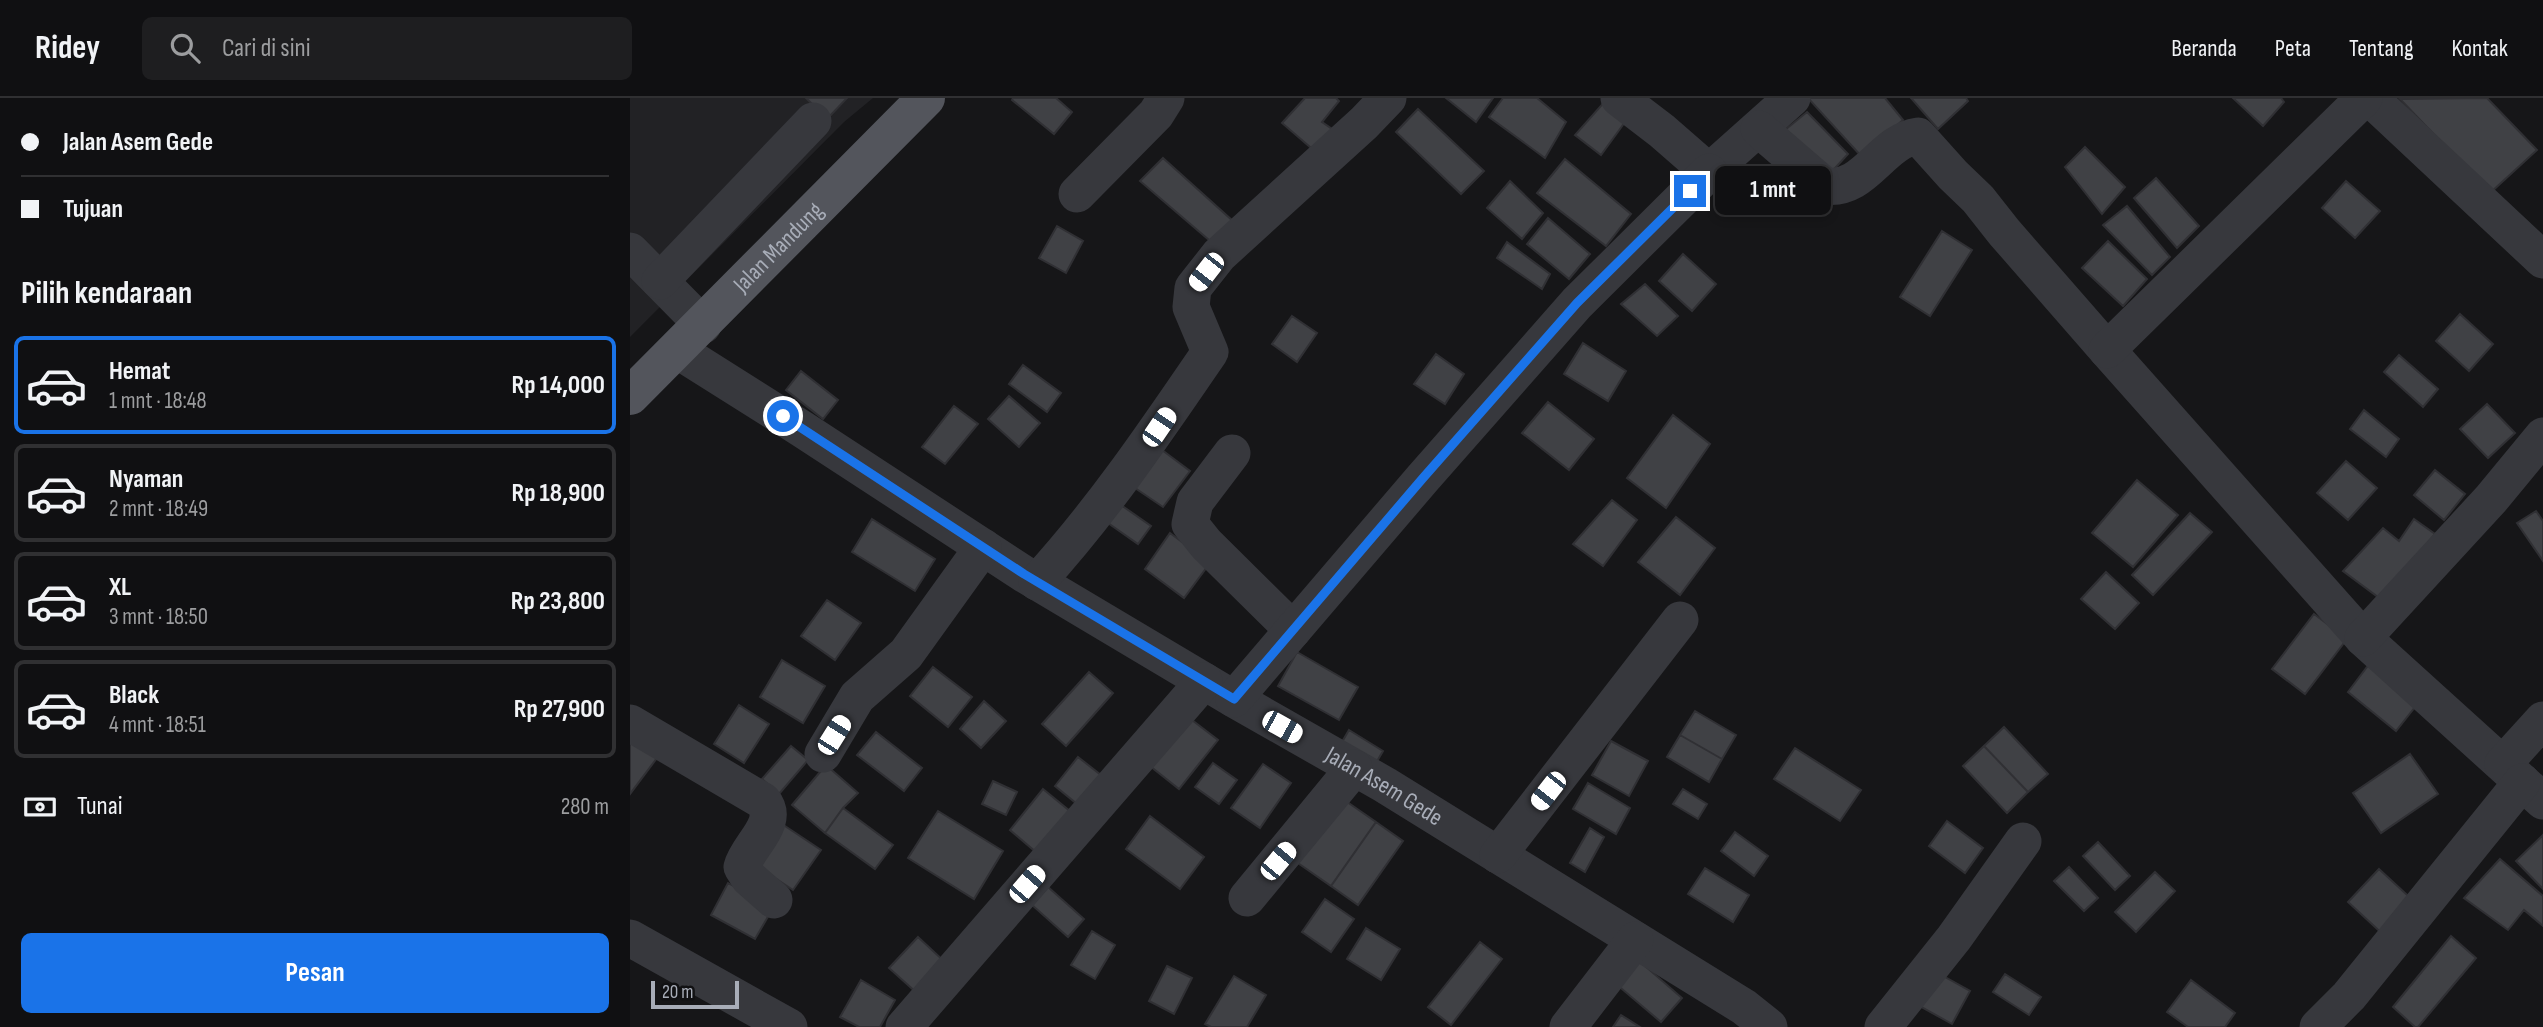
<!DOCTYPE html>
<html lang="id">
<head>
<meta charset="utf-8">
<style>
	:root { --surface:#101012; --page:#1e1e20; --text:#f1f3f6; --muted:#9c9d9f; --line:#303032; --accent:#1a73e8 }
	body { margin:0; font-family:"Sofia Sans Condensed",sans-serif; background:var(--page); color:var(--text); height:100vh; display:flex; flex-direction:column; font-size:26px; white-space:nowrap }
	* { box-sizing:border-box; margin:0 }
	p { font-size:23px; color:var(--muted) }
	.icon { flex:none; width:38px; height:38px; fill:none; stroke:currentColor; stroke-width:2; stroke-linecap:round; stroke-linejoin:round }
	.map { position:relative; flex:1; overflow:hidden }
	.sheet { display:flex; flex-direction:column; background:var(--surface); width:630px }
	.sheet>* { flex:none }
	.banner { display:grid; align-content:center; height:154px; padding:0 21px; background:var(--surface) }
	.scale { position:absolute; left:21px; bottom:18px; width:88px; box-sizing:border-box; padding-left:7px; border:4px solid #a8adb8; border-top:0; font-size:19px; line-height:24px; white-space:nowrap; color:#a8adb8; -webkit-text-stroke:5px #111113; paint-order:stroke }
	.end { position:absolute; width:32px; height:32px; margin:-16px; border:9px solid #1a73e8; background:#fff; box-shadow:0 0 0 4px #fff }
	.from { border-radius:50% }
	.bubble { position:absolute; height:49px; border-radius:10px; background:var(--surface); box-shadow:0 4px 10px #0003,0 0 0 2px var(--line); font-size:23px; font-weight:700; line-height:49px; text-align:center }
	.car { position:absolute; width:21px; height:42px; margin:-21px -10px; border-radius:9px; box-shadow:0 0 5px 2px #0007; background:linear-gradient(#fff 24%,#345 0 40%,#fff 0 76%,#345 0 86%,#fff 0) }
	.banner b { display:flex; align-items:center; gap:24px; height:66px; font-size:26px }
	.banner b+b { border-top:2px solid var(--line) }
	.banner i { width:18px; height:18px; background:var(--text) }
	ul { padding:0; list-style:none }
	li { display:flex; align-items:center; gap:21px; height:98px; margin:0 14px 10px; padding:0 7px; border:4px solid var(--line); border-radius:10px }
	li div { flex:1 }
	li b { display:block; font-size:26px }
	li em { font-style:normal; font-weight:700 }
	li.current { border-color:var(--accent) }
	li>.icon { width:63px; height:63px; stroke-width:1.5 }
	h2 { padding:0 21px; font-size:32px; line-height:84px }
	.pay { display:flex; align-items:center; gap:18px; height:77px; padding:0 21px; font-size:26px }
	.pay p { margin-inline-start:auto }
	.primary-button { display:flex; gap:14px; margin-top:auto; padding:14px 21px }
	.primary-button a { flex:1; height:80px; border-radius:10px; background:var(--accent); color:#fff; font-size:28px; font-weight:700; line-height:80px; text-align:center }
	header { display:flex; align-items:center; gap:42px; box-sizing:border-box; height:98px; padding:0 35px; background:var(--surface); border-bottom:2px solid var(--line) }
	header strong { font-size:33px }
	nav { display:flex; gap:38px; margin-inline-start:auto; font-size:24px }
	.search { width:490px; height:63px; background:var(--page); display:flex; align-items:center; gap:18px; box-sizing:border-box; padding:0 24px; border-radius:10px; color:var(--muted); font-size:26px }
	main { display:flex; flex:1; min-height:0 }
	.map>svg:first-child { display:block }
	.built { fill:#222225 }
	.building { fill:#404145; stroke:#303034; stroke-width:2 }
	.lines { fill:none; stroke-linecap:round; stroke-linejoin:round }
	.minor { stroke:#37383d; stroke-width:37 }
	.major { stroke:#53555c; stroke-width:38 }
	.route { stroke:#1a73e8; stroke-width:9 }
	.labels { text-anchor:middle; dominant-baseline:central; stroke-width:5; stroke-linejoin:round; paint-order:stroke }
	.street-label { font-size:24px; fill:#a8adb8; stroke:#111113 }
</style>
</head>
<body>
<header>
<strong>Ridey</strong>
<div class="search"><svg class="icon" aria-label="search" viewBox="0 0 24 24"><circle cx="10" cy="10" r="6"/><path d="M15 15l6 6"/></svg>Cari di sini</div>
<nav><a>Beranda</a><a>Peta</a><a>Tentang</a><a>Kontak</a></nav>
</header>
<main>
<section class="sheet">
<div class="banner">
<b><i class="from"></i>Jalan Asem Gede</b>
<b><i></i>Tujuan</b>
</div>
<h2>Pilih kendaraan</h2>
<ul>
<li class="current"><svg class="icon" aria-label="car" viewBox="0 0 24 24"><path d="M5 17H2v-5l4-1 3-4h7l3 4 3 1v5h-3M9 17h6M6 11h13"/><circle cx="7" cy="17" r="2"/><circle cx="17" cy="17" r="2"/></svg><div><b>Hemat</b><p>1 mnt · 18:48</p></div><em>Rp 14,000</em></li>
<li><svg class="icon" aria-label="car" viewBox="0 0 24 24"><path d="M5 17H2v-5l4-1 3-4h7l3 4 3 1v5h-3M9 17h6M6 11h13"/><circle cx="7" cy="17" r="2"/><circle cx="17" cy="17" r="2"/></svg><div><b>Nyaman</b><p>2 mnt · 18:49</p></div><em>Rp 18,900</em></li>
<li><svg class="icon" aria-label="car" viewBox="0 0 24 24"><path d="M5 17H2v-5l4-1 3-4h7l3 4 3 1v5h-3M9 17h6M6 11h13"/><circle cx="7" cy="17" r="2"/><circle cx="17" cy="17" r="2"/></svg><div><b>XL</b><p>3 mnt · 18:50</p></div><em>Rp 23,800</em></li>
<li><svg class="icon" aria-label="car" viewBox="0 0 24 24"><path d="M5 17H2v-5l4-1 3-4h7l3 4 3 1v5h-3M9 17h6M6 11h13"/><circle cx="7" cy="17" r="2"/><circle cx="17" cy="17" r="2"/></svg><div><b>Black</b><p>4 mnt · 18:51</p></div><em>Rp 27,900</em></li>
</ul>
<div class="pay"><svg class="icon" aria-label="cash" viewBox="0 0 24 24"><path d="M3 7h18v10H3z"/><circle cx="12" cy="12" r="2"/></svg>Tunai<p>280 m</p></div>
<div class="primary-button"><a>Pesan</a></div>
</section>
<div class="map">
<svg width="1913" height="929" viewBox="0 0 1913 929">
	<rect width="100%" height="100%" fill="#161618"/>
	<path class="built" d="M0,0H243L214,24L0,239Z"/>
	<path class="building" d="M176,0H217L197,21Z
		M383,0H426L442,14L424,36L382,2Z
		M675,0H706L709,3L692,24L705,33L687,55L652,25Z
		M816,0H863L846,24Z
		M873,0H907L936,24L915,60L859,19Z
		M1178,0H1255L1273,22L1232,59Z
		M1281,0H1336L1338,3L1308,31Z
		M1603,0H1651L1654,4L1633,28Z
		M1857,0L1907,52L1860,95L1770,1Z
		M977,1L998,20L971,57L945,37Z
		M788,11L854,73L831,96L766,34Z
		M1177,14L1218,56L1195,81L1150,36Z
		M1455,49L1495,89L1472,116L1435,69Z
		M533,60L604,124L586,148L510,83Z
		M935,61L1001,116L976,148L907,95Z
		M1526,80L1569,128L1547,150L1504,100Z
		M880,83L913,115L892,141L857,110Z
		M1716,83L1750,113L1725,140L1692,110Z
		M1497,108L1540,159L1522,177L1473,127Z
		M918,120L960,156L939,181L897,146Z
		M427,128L453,143L436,175L409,160Z
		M1312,133L1342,152L1300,218L1270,199Z
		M1478,143L1517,181L1493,208L1452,170Z
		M877,144L920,176L912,191L867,160Z
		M1053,156L1086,186L1062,213L1029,183Z
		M1015,186L1048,218L1027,238L991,206Z
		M1830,216L1863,246L1839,273L1806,243Z
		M662,218L687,235L667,264L642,246Z
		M953,245L996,273L978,303L934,276Z
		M806,256L834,276L815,306L784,286Z
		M1769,257L1808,291L1793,309L1754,274Z
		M393,267L431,295L417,314L379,286Z
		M171,273L208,302L193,321L156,292Z
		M379,298L410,325L389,349L358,321Z
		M918,304L964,341L939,372L892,335Z
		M1857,306L1885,335L1858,360L1830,331Z
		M324,308L348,326L315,366L292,349Z
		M1734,312L1769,341L1756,359L1720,331Z
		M1043,317L1080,346L1036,410L997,380Z
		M532,352L560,373L533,409L505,390Z
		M1716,363L1747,390L1718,422L1687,395Z
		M1805,372L1835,396L1814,422L1784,397Z
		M1507,382L1548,417L1503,469L1462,435Z
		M982,402L1007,422L973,468L943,446Z
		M491,407L521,428L508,446L478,425Z
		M1906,413L1913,423V463L1887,425Z
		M1560,415L1582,434L1523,497L1502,477Z
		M1046,419L1085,450L1050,497L1008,464Z
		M242,421L305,461L285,493L222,454Z
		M1784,421L1805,436L1752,502L1713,473L1753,430L1769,443Z
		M540,435L580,465L554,500L515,471Z
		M1476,474L1509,505L1485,531L1451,501Z
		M197,502L231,525L205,562L171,538Z
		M1684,516L1717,541L1675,596L1642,571Z
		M667,554L728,589L709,622L648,588Z
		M152,562L195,588L173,625L130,599Z
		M1740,565L1789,604L1766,633L1718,594Z
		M303,569L342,599L318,629L280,598Z
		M459,574L483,595L436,648L412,626Z
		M354,603L376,623L351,650L330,631Z
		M109,607L139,626L114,665L84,646Z
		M1065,613L1106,637L1092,661L1050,637Z
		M558,619L588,642L549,691L520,668Z
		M1374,629L1418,676L1398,694L1354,648Z
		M719,632L753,653L739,677L705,656Z
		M246,634L292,670L274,693L227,657Z
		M1050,637L1092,661L1079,684L1037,659Z
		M0,640L27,660L0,696Z
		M981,643L1018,663L999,698L962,677Z
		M161,648L178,662L149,696L132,681Z
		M1354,648L1398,694L1377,715L1333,668Z
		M1165,650L1231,692L1210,723L1144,681Z
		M1780,656L1808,696L1751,735L1723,695Z
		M448,659L476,681L452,710L425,688Z
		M583,665L607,682L589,706L565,689Z
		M633,666L661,685L630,730L601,710Z
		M196,667L228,695L213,710L195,735L162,707Z
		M363,683L387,694L376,717L352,706Z
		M958,685L1000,710L986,736L943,711Z
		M413,691L441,714L407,755L380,732Z
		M1053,691L1077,706L1068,721L1043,706Z
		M710,699L746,724L701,788L665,763Z
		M213,710L263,747L245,771L195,735Z
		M308,713L373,753L344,801L278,760Z
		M520,718L574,759L550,791L496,751Z
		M146,722L191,752L163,792L118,762Z
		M1317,723L1353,750L1335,775L1299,748Z
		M746,724L773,743L728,807L701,788Z
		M960,730L974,739L955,774L940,765Z
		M1105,734L1138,758L1124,778L1091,753Z
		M1913,737V791L1886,763Z
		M1468,744L1500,778L1485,792L1453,758Z
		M1870,761L1913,798V828L1894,812L1878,832L1834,800Z
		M1439,769L1468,800L1454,813L1424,783Z
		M1075,770L1119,797L1103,824L1058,796Z
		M1749,771L1788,807L1757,840L1718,804Z
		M1525,774L1545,793L1506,834L1485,814Z
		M98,785L143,810L125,841L81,817Z
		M418,789L454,821L438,839L402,807Z
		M695,801L724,821L701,854L672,834Z
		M736,830L770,851L751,882L717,861Z
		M462,833L485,847L465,881L441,867Z
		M1821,838L1846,860L1788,929H1785L1763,909Z
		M288,839L316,865L288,896L259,870Z
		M850,844L872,861L821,927L798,909Z
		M1007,861L1052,900L1031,924L986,886Z
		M537,868L562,880L544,916L519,903Z
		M1306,874L1340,893L1322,926L1288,907Z
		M1375,876L1411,899L1399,917L1363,894Z
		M604,878L636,897L617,929H581L575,926Z
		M231,882L265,902L250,929H229L210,919Z
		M1561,882L1605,915L1595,929H1558L1537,914Z
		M991,917L1010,929H983Z"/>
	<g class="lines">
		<g class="minor">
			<path d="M989,0L1032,33L1079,74L1162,0"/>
			<path d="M1740,0L1913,162"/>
			<path d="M1129,31L1195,88C1235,94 1251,43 1288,38L1323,77L1348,101L1374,134L1477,252L1733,540L1913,703"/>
			<path d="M447,96L526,16L536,0"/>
			<path d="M0,153L73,227"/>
			<path d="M30,183L183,23"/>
			<path id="s1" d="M47,252L172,331L394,476L604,601L755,687L1114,909L1139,929"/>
			<path d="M1477,252L1734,0"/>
			<path d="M602,355L565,404L560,426L576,446L663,532"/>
			<path d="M407,484C472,413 526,333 580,254L561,209L563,190L589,157L734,25L758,0"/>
			<path d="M1733,540L1861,401L1913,338"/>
			<path d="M604,601L793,380L947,205L1079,74"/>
			<path d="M0,625L133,703C151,725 117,748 112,769L119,780L144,802"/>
			<path d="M193,656L227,599L276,556L353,449"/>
			<path d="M1873,666L1913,622"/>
			<path d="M868,757L1050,522"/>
			<path d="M617,800L724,670"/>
			<path d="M0,840L159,929"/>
			<path d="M274,929L574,583"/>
			<path d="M938,929L1005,842"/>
			<path d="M1253,929L1324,840L1393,743"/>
			<path d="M1688,929L1719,898L1892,684"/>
		</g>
		<path class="major" id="s2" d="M0,298L296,0"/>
	</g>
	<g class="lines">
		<path class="route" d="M153,318L394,476L604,601L793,380L947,205L1060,93"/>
	</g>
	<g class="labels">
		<g class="street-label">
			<text stroke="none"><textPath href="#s2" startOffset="210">Jalan Mandung</textPath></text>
			<text stroke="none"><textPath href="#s1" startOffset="831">Jalan Asem Gede</textPath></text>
		</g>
	</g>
</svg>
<div class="scale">20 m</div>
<i class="end from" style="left:153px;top:318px"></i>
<i class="end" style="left:1060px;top:93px"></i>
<div class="bubble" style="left:1085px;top:68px;width:116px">1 mnt</div>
<i class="car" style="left:576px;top:174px;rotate:218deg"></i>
<i class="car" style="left:529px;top:329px;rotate:34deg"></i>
<i class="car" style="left:652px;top:629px;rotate:119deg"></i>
<i class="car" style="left:204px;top:637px;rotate:32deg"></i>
<i class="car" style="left:918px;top:693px;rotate:218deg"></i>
<i class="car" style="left:648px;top:763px;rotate:40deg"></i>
<i class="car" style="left:397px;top:786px;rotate:41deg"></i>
</div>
</main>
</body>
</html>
